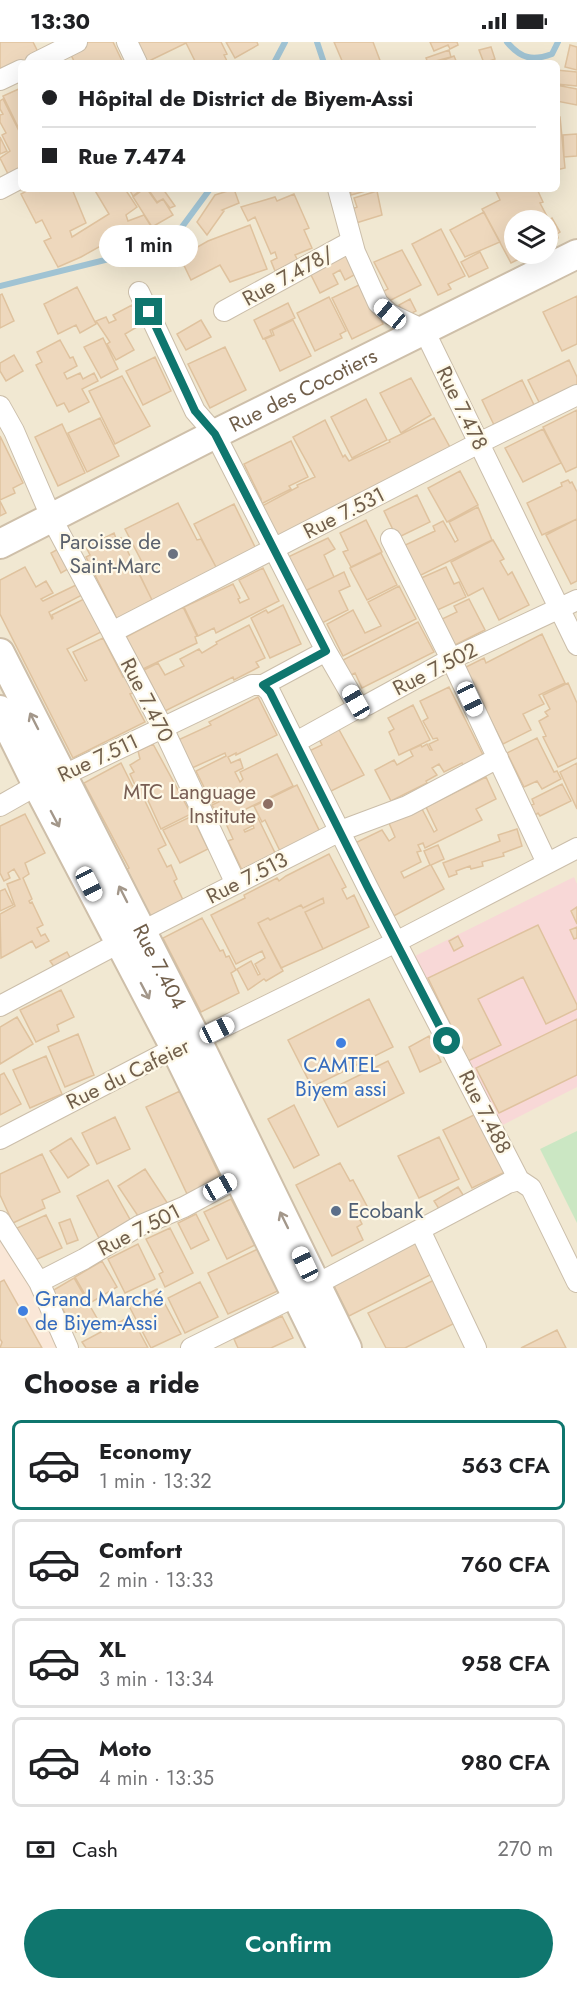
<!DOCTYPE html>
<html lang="en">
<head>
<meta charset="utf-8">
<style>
	:root { --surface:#fff; --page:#f6f6f6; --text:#202124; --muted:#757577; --line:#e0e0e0; --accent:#0f766e }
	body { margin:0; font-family:Jost,sans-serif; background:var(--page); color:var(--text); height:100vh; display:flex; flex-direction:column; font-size:22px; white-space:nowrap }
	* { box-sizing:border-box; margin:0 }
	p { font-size:20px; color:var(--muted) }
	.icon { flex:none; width:33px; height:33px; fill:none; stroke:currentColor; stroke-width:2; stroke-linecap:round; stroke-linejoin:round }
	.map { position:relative; height:1306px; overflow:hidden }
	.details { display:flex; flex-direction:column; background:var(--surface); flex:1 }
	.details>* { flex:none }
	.top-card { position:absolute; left:18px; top:18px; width:542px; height:132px; border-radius:9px; box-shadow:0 6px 24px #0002; display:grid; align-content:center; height:132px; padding:0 24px; background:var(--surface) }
	.controls { position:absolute; left:504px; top:168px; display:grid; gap:12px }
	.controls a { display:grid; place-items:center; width:54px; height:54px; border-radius:50%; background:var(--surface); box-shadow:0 6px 24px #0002; font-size:30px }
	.end { position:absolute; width:27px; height:27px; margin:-14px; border:8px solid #0f766e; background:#fff; box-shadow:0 0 0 3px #fff }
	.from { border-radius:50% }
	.bubble { position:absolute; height:42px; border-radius:21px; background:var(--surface); box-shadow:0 6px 24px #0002; font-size:20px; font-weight:600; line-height:42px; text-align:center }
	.car { position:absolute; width:18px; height:36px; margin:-18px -9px; border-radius:8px; box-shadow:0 0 4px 2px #0007; background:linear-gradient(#fff 24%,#345 0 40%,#fff 0 76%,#345 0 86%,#fff 0) }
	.top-card b { display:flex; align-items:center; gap:21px; height:57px; font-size:22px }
	.top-card b+b { border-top:2px solid var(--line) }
	.top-card i { width:15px; height:15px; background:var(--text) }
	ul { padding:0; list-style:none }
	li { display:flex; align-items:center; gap:18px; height:90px; margin:0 12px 9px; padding:0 12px; border:3px solid var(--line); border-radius:9px }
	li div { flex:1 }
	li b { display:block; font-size:22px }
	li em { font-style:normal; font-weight:600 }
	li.active { border-color:var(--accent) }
	li>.icon { width:54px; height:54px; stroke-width:1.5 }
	h2 { padding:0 24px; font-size:27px; line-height:72px }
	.pay { display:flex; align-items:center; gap:15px; height:66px; padding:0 24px; font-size:22px }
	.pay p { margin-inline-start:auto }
	.primary-button { display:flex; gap:12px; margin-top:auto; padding:12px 24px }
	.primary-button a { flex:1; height:69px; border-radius:36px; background:var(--accent); color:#fff; font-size:24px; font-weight:600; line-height:69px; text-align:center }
	.status { display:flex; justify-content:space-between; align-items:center; height:42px; padding:0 30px; background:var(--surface); direction:ltr }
	.status svg { height:16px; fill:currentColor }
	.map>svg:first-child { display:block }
	.residential { fill:#f1e8d2; fill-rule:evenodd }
	.commercial { fill:#fae7d7 }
	.medical { fill:#f8d8d7 }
	.green { fill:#cbe7c3 }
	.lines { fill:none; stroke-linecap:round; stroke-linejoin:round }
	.stream { stroke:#a0c3d3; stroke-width:6 }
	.building { fill:#eed8bd; stroke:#dfc29e; stroke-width:1.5 }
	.street-casing { stroke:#cbbeaa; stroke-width:22 }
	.secondary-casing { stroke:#cebfa9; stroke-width:32 }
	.street { stroke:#fff; stroke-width:20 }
	.secondary { stroke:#fff; stroke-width:28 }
	.oneway { stroke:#a3978a }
	.route { stroke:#0f766e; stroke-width:8 }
	.worship-dot { fill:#6b7280; stroke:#fef9e9; stroke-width:2 }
	.education-dot { fill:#8d6e63; stroke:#fef9e9; stroke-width:2 }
	.shop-dot { fill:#3f7fe0; stroke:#fef9e9; stroke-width:2 }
	.service-dot { fill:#5c6f8a; stroke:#fef9e9; stroke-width:2 }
	.labels { text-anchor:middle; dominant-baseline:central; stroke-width:4.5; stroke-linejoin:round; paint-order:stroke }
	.street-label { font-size:21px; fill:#715f4b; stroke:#fef9e9 }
	.worship-label { font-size:21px; fill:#5b616d; stroke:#fef9e9; text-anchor:end }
	.education-label { font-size:21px; fill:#785e54; stroke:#fef9e9; text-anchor:end }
	.shop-label { font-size:21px; fill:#366cbe; stroke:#fef9e9 }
	.service-label { font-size:21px; fill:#4e5e75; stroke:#fef9e9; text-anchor:start }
</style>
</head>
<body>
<div class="status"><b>13:30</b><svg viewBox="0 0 49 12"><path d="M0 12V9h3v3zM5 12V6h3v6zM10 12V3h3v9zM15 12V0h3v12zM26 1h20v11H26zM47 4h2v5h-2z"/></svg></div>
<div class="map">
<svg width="577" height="1306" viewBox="0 0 577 1306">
	<rect width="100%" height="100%" fill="#faf5e3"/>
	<path class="residential" d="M0,0H577V1306H0ZM21,21H556V147H21ZM514,178H548V212H514Z"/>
	<path class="commercial" d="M0,1169L63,1306H0Z"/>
	<path class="medical" d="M574,835L577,842V1045L495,1087L407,918Z"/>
	<path class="green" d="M577,1089V1181L540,1107Z"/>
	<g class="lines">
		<path class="stream" d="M317,0L324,21
			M507,0C521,17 533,19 552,12L558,0
			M274,21L285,0
			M0,244L137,210L179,189L210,147"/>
	</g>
	<path class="building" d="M0,0H33L39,12L0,32Z
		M87,0H113L123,21H75L69,9Z
		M137,0H221L227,12L224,13L228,21H196L186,1L147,20Z
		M226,0H257L258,3L235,16Z
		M334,0H373L381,21H343Z
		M430,0H457L458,3L450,7L448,3L434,9Z
		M570,3L577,5V28L565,25Z
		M491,5L495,17L484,21L479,8Z
		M449,8L451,15L428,21L426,16Z
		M454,14L457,21H436Z
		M556,28L577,30V44L556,42Z
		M556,43L577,47V63L556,59Z
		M21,46V83L18,85L3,54Z
		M3,57L21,93V125L8,132L0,116L10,109L2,93L6,91L0,80V73L3,72L0,67V59Z
		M556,75H560L565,126L556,128Z
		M577,92V114L564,115L563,93Z
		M0,95L7,109L0,112Z
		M30,147H72L86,181L70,189L72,195L109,172L94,147H125L137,165L126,173L128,179L144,173L156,192L130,205L122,192L81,215L58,225L44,199L51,196L42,178L36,181L21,152Z
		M129,147H142L133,154Z
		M144,147H147L157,161L163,157L173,173L152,185L133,155Z
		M148,147H163L175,164L170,166L163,157L157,160Z
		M234,147L239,161L222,168L224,169L207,193L197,180L215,153Z
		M350,147H373L351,153Z
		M495,147H537L543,160L540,161L549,178L552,176L560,190L557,192L558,196L548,202V178H514V212H529L511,221L482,167L500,158Z
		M377,149L382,173L356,181L352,167L357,165L354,156Z
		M294,152L309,186L304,188L312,206L295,213L298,219L275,229L271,219L277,216L275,210L271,212L255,175L248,179L241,165L275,155L277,159Z
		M484,170L500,200L465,215L450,188Z
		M250,183L267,227L230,240L220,223L191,238L180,215L208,199Z
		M441,187L465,234L448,242L451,247L438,253L412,202Z
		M402,208L421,243L387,260L382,250L388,247L374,220Z
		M345,209L356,232L345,238L340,228L333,232L338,242L320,251L308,227Z
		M480,210L488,226L469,235L461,220Z
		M363,241L383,282L352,297L332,256Z
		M77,245L96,282L80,291L76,283L58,292L44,262Z
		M2,252L14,279L0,286V253Z
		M577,254V302L562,309L543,270Z
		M329,255L346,289L340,292L342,296L315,309L297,271Z
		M410,257L416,269L404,275L399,263Z
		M288,261L295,276L270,288L272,293L263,297L254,278Z
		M132,263L142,282L125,292L134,308L116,318L107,302L110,300L96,279L106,275L109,281L116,278L113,273Z
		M201,278L211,295L186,308L177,292Z
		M293,278L311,314L280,329L265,297L274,293L272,288Z
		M103,296L118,327L101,336L84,305Z
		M60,298L70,316L73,315L77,324L64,331L67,337L80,331L83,337L94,331L98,339L82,347L89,360L69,370L64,361L57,364L36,323L42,320L37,310Z
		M225,305L246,348L210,366L188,322Z
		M14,313L23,329L6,339L0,329V321Z
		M155,315L171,349L143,363L126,329Z
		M569,318L577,335V349L542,366L528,338Z
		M122,334L150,384L115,402L89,349Z
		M411,336L431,373L401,391L380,351Z
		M522,338L536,367L496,387L482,358Z
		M366,357L387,398L352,416L331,375Z
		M577,368V425L566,430L543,385Z
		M100,376L119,414L87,430L68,391Z
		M434,376L452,409L278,495L262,464L298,445L297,443L315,435L293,395L325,378L343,415L345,413L349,419L390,400L389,398Z
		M62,382L85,431L58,444L35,395Z
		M543,387L561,421L523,440L505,406Z
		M0,394L23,441L13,446L15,451L0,458Z
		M291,399L308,435L289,444L291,447L261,462V457L244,422Z
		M460,429L478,463L447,480L428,446Z
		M568,438L570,441L572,440L577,450V477L542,493L527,461L562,444L561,441Z
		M417,453L430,480L397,496L384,469Z
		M0,459L6,471L0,474Z
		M178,461L197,498L201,497L217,527L150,560L152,558L138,529L145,526L125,487Z
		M234,462L256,507L217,527L194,482Z
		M478,465L492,498L417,535L401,505L435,489L433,484L443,479L455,500L458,498L449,480Z
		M577,477V539L571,542L546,493Z
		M366,478L382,510L351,525L343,510L348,508L340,491Z
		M114,491L117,499L121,496L152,558L117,577L86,515L90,513L86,505Z
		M328,496L335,507L324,513L334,535L305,549L288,515Z
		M493,498L504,517L500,519L508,533L512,530L529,563L499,578L483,546L468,554L451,520Z
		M58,507L68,527L61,531L51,511Z
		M381,511L397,543L367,558L350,526Z
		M25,525L36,545L46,539L53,551L41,557L43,559L76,543L82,553L49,570L52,577L53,576L52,573L84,557L101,590L67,607L85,639L87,638L73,610L103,596L123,635L128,633L136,650L130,652L145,680L73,716L0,572V538Z
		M446,525L454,542L459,540L466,555L433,570L419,537Z
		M263,526L279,559L216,591L214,586L198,594L184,565L233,542L240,556L238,557L240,561L249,557L239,538Z
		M344,530L350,544L339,549L348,568L322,581L307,548Z
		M399,544L416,577L343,614L327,582L353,568L365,591L381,584L368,560Z
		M469,557L485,588L453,604L440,578L457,570L454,564Z
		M283,563L301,602L270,616L251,576L266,568L268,571Z
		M183,565L197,594L195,595L197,601L143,627L126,595Z
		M418,580L434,610L362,646L355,631L349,634L341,619Z
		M249,583L265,616L256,620L259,625L234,638L233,635L165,669L144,628L158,621L165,633L184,624L180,617L199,607L202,611L217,602L216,600Z
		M542,592L565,641L539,653L544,662L523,672L531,688L503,702L464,626L484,616L486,621Z
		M568,641L577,661V716L558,725L543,695L546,694L539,679L548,674L545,670L550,667L543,653Z
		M449,645L484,715L464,726L462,721L444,730L439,722L432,726L437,733L426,739L427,741L391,759L375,728L394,718L397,723L413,714L410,708L421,703L422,705L427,702L430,708H432L429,702L438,698L437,696L433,697L423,679L428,676L420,659Z
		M258,655L277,693L236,713V711L228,715L231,721L240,717L243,726L235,730L240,740L243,737L240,730L277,712L293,744L244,768L252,784L244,788L245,790L254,786L252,780L258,776L278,817L245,834L228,799L233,797L222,773L218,774L212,763L244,748L243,746L212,761L196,729L226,714L225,711L192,726L178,698L211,683L209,680Z
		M413,663L430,698L399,713L389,690L394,687L388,676Z
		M337,684L364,733L329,750L309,709L322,703L317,693Z
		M537,696L554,730L557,729L561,737L542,747L537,739L524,745L507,711Z
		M153,702L191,772L161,787L146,754L143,755L166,803L158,807L167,825L171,823L177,837L174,839L183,858L165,867L154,877L152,873L149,874L127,827L129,826L84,741L121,721L133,745L135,743L130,732L134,730L130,723L140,717L138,709Z
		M577,721V767L560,730Z
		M486,735L496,757L476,767L482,778L425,806L423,801L418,803L421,809L417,810L421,820L401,830L404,836L430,823L424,809L438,803L444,817L431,823L444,847L390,876L355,801L382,788L389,799L395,795L389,781L421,765L434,790L437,788L426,765Z
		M562,742L571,759L540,774L538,771L535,773L531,763L534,762L532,757Z
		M297,743L320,790L280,809L265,778L262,780L254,764Z
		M25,772L45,811L25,821L29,832L23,836L32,857L29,859L30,861L32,860L43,883L37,886L41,894L45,892L49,899L36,906L32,899L1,916L0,872L15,864L7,842L20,837L14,827L8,831L10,836L4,839L0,831V784Z
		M192,774L208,807L180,821L163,788Z
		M517,787L522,804L503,811L504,814L482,820L483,824L471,827L470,824L456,829L457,832L449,835L443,821L500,799L498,793Z
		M329,812L346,845L342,847L347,857L354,853L369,885L323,907L305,870L324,861L323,856L303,866L301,863L270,878L268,876L258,881L283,929L266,939L264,937L248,948L237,927L251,919L258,933L260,932L255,922L265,916L262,909L236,922L211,873L245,856L244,853L277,836L279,839L286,834Z
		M5,847L13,863L0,869V849Z
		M323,856L324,861L305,870L323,907L281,926L258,881L268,876L270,878L301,863L303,866Z
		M577,865V882L571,869Z
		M202,876L220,909L223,908L226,915L229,914L236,928L231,931L239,951L201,970L163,896Z
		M538,883L577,963V967L546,982L523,935L478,957L501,1003L468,1019L428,936Z
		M577,885V896L574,897L570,888Z
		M458,894L463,904L454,909L449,899Z
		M67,910L73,921L57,929L50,919Z
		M61,948L74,975L57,983L59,989L36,1000L20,968Z
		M369,957L393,1005L312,1045L288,998Z
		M17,975L33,1002L0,1022V985Z
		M577,977V1033L499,1071L476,1026Z
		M78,992L94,1033L65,1045L48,1005Z
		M429,994L441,1020L420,1030L409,1005Z
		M46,1014L62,1052L30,1066L13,1028Z
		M388,1019L404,1051L338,1085L321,1052Z
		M4,1031L21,1062L0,1073V1033Z
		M180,1049L222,1139L188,1154L146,1065Z
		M294,1063L319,1113L294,1126L268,1077Z
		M482,1069L511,1127L472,1146L443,1088Z
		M115,1075L130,1107L97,1122L82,1091Z
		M439,1095L459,1137L419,1156L398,1114Z
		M71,1096L89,1123L68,1136L50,1109Z
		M42,1112L60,1150L42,1158L45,1166L13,1181L0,1153V1132Z
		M340,1121L350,1139L353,1138L368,1166L357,1172L362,1182L357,1185L363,1198L332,1214L296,1143Z
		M145,1127L168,1162L142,1180L118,1144Z
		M108,1138L132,1181L100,1198L77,1154Z
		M458,1145L465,1156L441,1170L434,1159Z
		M231,1157L255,1203L227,1217L204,1170Z
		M196,1172L209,1198L191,1207L178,1181Z
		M46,1173L62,1206L33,1219L17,1186Z
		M70,1177L78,1198L67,1202L59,1181Z
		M170,1186L193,1231L165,1245L159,1232L163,1230L146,1197Z
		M418,1194L436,1230L349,1274L331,1238Z
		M138,1202L155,1237L125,1251L108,1217Z
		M262,1205L282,1247L228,1272L208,1231Z
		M102,1219L117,1245L90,1261L75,1235Z
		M442,1234L463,1277L405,1306H386L368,1271Z
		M74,1236L98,1278L76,1290L52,1249Z
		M4,1238L42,1306H0L2,1300L0,1297V1240Z
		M200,1240L218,1275L185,1291L168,1256Z
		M157,1247L181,1292L151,1306L128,1262Z
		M131,1274L148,1306H86L82,1300Z
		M282,1274L293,1296L271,1306H238L234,1297Z
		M557,1288L566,1306H521Z"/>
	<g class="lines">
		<g class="street-casing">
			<path id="street" d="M127,0L137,21
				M35,21L77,0
				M0,38L21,28
				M0,147L21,136
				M338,147L355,210L378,261L390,272L424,288L577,603
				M139,250L195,369L215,392L326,609L356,661L361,664
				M224,269L352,199
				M0,364L14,389L52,477L163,686L236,842
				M391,497L451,617L547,821
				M112,590L479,401L577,353
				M263,643L270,650L368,846L519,1138L531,1146L577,1240
				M296,700L361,664L367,663L451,617L577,558
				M0,764L37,743L62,734L252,643H263L326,609
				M0,964L119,901L340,789L407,764L498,716
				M0,1097L175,1006L197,998L396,900L577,806
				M0,1179L39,1240L68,1306
				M420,1188L476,1306
				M39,1240L84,1217L139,1184L184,1165L238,1136
				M191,1306L296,1254L315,1243L508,1141L519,1138"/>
		</g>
		<g class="secondary-casing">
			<g id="secondary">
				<path id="s1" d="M0,502L215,392L577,212"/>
				<path id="s2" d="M0,611L197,998L347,1306"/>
				<path d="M0,668L37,743L175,1006L322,1306"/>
			</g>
		</g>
		<use href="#street" class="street"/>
		<use href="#secondary" class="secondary"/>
	</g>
	<defs><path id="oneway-shaft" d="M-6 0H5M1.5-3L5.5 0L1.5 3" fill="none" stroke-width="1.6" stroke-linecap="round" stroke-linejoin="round" transform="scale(1.5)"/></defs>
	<g class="oneway">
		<use href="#oneway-shaft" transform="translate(34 679) rotate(-117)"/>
		<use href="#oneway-shaft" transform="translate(55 777) rotate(62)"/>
		<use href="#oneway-shaft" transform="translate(123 852) rotate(-117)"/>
		<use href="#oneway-shaft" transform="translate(145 949) rotate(62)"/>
		<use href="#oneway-shaft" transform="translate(284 1178) rotate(-116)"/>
	</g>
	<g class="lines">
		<path class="route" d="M149,270L195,369L215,392L326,609L263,643L270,650L368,846L447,999"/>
	</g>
	<circle class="worship-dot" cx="173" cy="512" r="6"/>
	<circle class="education-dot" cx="268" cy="762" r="6"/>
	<g class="shop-dot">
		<circle cx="341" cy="1001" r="6"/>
		<circle cx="23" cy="1269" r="6"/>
	</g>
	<circle class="service-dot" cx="336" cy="1169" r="6"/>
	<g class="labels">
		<g class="street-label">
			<text transform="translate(288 234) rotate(-29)">Rue 7.478/</text>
			<text stroke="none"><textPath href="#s1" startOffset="340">Rue des Cocotiers</textPath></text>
			<text transform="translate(462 366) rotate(64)">Rue 7.478</text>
			<text transform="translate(344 471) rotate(-27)">Rue 7.531</text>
			<text transform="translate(435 627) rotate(-27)">Rue 7.502</text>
			<text transform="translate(147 658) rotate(63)">Rue 7.470</text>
			<text transform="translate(98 716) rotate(-25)">Rue 7.511</text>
			<text transform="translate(247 836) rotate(-27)">Rue 7.513</text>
			<text stroke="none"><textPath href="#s2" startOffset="352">Rue 7.404</textPath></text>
			<text transform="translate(128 1032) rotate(-26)">Rue du Cafeier</text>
			<text transform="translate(485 1070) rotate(63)">Rue 7.488</text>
			<text transform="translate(139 1188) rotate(-27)">Rue 7.501</text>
		</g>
		<g class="worship-label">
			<text x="161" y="500">Paroisse de<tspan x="161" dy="24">Saint-Marc</tspan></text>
		</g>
		<g class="education-label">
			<text x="256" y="750">MTC Language<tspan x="256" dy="24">Institute</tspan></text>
		</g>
		<g class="shop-label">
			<text x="341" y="1023">CAMTEL<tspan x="341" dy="24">Biyem assi</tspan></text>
			<text x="35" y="1257" text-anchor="start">Grand Marché<tspan x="35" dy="24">de Biyem-Assi</tspan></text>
		</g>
		<g class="service-label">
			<text x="348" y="1169">Ecobank</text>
		</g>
	</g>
</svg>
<div class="controls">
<a><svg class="icon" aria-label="layers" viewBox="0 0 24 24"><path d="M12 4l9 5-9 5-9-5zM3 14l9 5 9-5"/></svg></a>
</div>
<i class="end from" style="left:447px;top:999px"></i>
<i class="end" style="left:149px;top:270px"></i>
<div class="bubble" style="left:99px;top:183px;width:99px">1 min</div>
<i class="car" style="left:390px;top:272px;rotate:310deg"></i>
<i class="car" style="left:470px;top:657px;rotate:155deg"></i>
<i class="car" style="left:356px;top:660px;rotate:330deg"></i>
<i class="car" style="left:89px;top:842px;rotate:153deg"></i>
<i class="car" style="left:217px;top:988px;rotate:64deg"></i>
<i class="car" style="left:220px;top:1145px;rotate:61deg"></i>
<i class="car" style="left:305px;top:1222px;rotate:335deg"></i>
<div class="top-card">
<b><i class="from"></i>Hôpital de District de Biyem-Assi</b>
<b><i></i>Rue 7.474</b>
</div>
</div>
<section class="details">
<h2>Choose a ride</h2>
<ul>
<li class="active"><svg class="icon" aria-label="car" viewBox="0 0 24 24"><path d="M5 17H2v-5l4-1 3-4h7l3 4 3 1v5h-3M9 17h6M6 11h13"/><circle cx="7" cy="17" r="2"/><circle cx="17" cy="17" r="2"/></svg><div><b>Economy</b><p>1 min · 13:32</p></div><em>563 CFA</em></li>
<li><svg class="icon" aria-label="car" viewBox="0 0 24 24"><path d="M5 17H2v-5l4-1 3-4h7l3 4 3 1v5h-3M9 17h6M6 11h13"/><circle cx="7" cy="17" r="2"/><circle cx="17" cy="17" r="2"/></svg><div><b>Comfort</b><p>2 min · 13:33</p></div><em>760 CFA</em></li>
<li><svg class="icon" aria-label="car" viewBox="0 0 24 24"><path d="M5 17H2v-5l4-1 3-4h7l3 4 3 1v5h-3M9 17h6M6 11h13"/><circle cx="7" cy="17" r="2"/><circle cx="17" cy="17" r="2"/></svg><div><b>XL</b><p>3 min · 13:34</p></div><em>958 CFA</em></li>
<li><svg class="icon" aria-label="car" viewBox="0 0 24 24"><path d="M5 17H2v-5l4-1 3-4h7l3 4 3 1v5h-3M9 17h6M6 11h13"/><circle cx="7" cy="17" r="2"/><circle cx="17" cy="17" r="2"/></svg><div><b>Moto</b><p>4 min · 13:35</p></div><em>980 CFA</em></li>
</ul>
<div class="pay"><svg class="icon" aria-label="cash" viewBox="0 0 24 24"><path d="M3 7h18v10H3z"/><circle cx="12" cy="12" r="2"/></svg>Cash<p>270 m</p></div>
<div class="primary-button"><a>Confirm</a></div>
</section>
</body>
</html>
